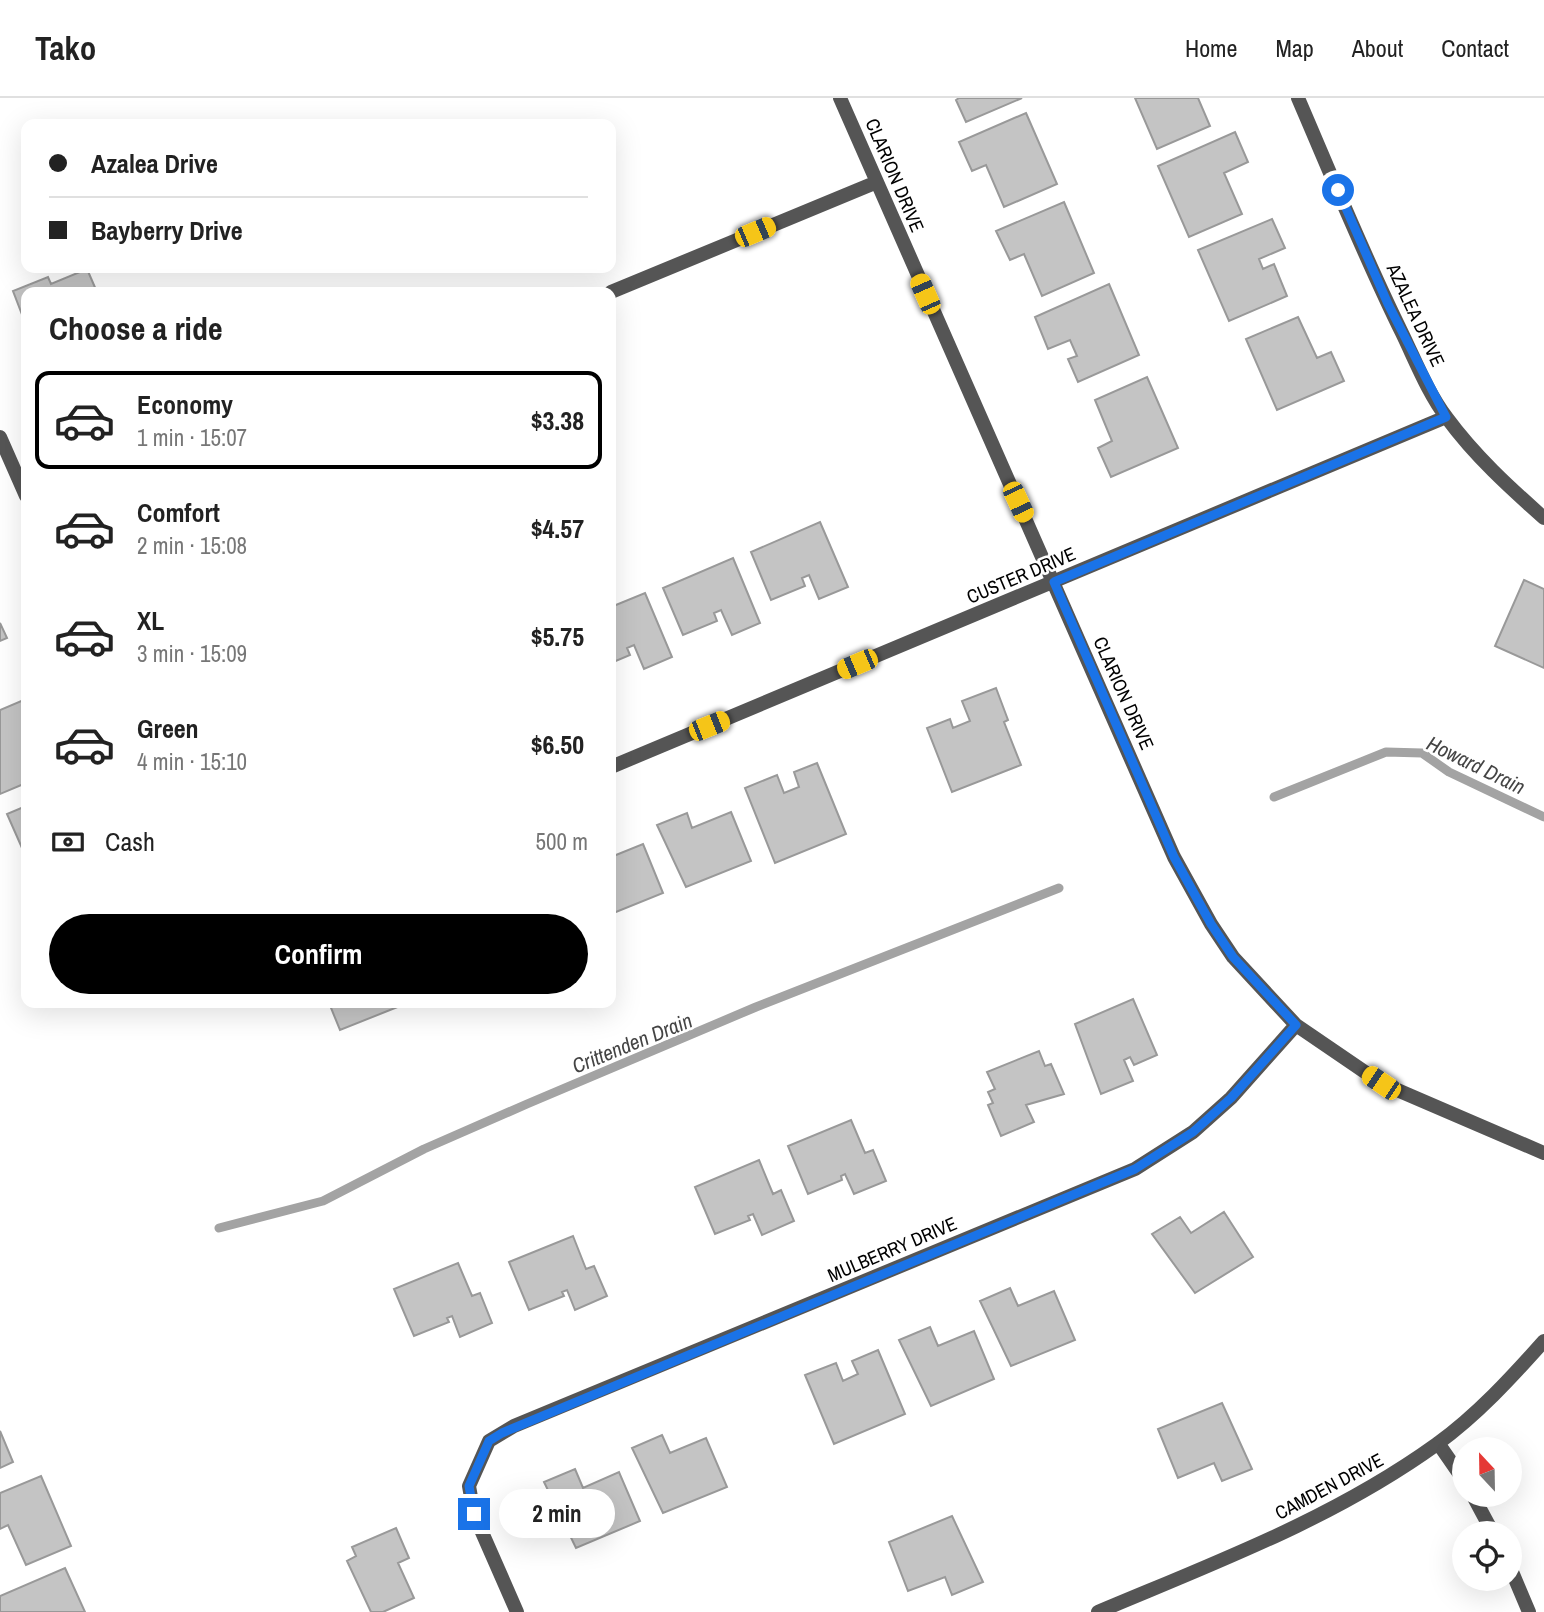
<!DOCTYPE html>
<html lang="en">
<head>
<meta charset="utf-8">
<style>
	:root { --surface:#fff; --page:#f6f6f6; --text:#222; --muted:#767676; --line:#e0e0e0; --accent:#000 }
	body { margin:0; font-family:"Archivo Narrow",sans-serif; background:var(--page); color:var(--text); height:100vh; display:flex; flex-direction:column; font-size:26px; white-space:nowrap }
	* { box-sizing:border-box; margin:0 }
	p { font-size:23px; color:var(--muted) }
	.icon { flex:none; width:38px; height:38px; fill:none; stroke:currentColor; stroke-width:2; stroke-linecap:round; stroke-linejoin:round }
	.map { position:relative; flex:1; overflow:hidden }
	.drawer { position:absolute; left:21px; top:189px; width:595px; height:721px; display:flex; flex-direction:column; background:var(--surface); border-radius:14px; box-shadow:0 7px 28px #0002 }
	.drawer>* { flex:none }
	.banner { position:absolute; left:21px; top:21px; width:595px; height:154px; border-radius:14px; box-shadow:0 7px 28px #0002; display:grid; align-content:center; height:154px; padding:0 28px; background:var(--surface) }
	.needle { width:46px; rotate:338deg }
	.buttons { position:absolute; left:1452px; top:1339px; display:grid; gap:14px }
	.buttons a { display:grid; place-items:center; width:70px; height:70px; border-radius:50%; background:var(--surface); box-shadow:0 7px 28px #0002; font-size:35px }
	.end { position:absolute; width:32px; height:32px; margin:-16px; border:9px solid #1a73e8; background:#fff; box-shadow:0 0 0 4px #fff }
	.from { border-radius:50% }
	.bubble { position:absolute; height:49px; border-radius:24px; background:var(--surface); box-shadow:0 7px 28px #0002; font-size:23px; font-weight:700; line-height:49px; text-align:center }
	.car { position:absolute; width:21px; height:42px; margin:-21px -10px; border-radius:9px; box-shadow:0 0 5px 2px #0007; background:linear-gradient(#f5c518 24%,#345 0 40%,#f5c518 0 76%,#345 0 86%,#f5c518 0) }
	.banner b { display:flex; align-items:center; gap:24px; height:66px; font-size:26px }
	.banner b+b { border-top:2px solid var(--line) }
	.banner i { width:18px; height:18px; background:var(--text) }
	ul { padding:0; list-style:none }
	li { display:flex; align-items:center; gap:21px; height:98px; margin:0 14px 10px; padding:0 14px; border:4px solid transparent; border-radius:14px }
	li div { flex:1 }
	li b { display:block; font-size:26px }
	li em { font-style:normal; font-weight:700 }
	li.on { border-color:var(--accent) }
	li>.icon { width:63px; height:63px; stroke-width:1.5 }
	h2 { padding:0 28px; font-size:32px; line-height:84px }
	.pay { display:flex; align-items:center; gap:18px; height:77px; padding:0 28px; font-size:26px }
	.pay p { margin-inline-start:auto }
	.action { display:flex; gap:14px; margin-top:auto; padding:14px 28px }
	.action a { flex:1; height:80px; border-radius:42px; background:var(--accent); color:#fff; font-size:28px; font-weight:700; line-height:80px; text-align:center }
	header { display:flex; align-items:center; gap:42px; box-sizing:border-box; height:98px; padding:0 35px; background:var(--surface); border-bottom:2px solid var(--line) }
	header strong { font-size:33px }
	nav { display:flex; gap:38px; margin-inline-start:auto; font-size:24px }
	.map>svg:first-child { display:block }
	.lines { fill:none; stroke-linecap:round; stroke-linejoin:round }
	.stream { stroke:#a3a3a3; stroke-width:9 }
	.building { fill:#c4c4c4; stroke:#999; stroke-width:2 }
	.minor { stroke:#555; stroke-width:14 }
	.route { stroke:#1a73e8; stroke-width:9 }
	.labels { text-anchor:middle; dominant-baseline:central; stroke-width:5; stroke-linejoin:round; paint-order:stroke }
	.street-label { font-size:19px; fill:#000; stroke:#fff }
	.water-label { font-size:21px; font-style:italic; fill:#444; stroke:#fff }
</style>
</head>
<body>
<header>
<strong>Tako</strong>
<nav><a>Home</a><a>Map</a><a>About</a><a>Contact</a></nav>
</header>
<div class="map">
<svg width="1544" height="1514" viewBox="0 0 1544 1514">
	<rect width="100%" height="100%" fill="#fff"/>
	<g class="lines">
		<path class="stream" d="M1274,699L1386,654L1422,655L1449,674L1544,719
			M219,1130L323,1103L424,1051L527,1006L756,909L1059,790"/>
	</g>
	<path class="building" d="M959,0H1022L966,24L956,2Z
		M1135,0H1198L1210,28L1157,51Z
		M1026,15L1057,86L1004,109L986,67L972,73L959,44Z
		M1235,34L1248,64L1224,75L1242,116L1189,139L1158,68Z
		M1064,104L1094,175L1042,198L1024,156L1010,162L996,133Z
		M1272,121L1285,150L1259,161L1263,171L1274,166L1287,198L1229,223L1198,152Z
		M87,171L97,194H26V227L13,193L48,179L51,186Z
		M1109,186L1139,257L1078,284L1068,261L1077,258L1070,242L1048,251L1035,219Z
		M1298,219L1317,260L1331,254L1344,283L1277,312L1246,241Z
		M1147,279L1178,350L1111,379L1098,350L1112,343L1095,302Z
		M820,424L848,489L819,501L809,477L802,480L805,488L771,502L751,454Z
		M733,460L760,525L732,537L721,512L714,515L717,523L683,537L663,490Z
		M1524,482L1544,491V570L1495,548Z
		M645,495L672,559L644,571L634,547L627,550L630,557L611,565V509Z
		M0,525L7,540L0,543Z
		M996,590L1008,622L1004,624L1021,667L952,694L927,630L950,621L953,630L970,623L962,603Z
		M26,601V685L0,696V612Z
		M817,665L846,736L775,765L745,690L777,677L784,695L799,689L794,674Z
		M26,708V759L7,716Z
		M731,714L751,763L686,789L657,727L687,715L692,730Z
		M643,746L663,795L611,816V759Z
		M1133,901L1157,957L1134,967L1130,959L1124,962L1133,983L1101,996L1075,926Z
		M329,905H405V906L340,932Z
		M1039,953L1045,968L1051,966L1064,996L1026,1007L1034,1024L1001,1038L988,1007L993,1005L988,994L995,991L987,974Z
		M851,1022L865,1055L873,1052L886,1083L854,1096L845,1076L841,1078L842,1082L808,1096L788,1048Z
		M759,1062L773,1096L781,1092L794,1123L762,1137L753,1116L748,1118L750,1122L715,1136L695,1089Z
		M1224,1114L1253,1159L1195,1195L1152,1136L1180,1119L1191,1135Z
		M573,1138L586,1171L594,1168L607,1198L575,1212L567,1192L562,1194L564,1198L529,1212L509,1164Z
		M458,1165L472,1198L480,1195L492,1225L460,1239L452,1218L447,1220L449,1224L414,1238L394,1191Z
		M1010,1190L1018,1208L1054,1193L1075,1242L1011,1268L980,1203Z
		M930,1229L938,1248L974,1233L994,1281L931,1308L899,1242Z
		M878,1252L905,1316L834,1346L805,1277L836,1265L843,1283L858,1276L852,1263Z
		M1222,1305L1252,1371L1222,1383L1214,1365L1178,1380L1158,1331Z
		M0,1333L13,1364L0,1370Z
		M662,1337L670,1355L706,1340L727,1389L663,1415L632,1350Z
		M575,1371L583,1390L619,1374L640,1423L576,1450L544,1384Z
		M41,1378L71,1448L26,1467L8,1427L0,1431V1395Z
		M952,1418L983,1484L952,1497L945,1479L908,1493L889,1444Z
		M396,1430L409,1460L398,1465L414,1500L383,1514H371L347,1463L356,1458L352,1449Z
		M65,1470L85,1514H0V1498Z"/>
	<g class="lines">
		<path class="minor" d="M840,0L1174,759L1211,826L1233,859L1296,927L1381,985L1544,1055
			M1298,0C1332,79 1364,158 1402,235C1416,264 1428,295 1447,320C1475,358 1509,389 1544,420
			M611,194L877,84
			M0,339L26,398
			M611,669L1446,319
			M1438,1345L1465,1384
			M1472,1396L1493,1435
			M1510,1469L1529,1514
			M517,1514L474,1416L469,1388L489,1343L514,1328L1135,1071L1193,1034L1231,1000L1296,927
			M1098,1514C1214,1465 1333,1421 1437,1346C1477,1317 1511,1280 1544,1243"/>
	</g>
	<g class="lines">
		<path class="route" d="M474,1416L469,1388L489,1343L502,1335L1135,1071L1193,1034L1231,1000L1296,927L1233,859L1211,826L1174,759L1054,484L1446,319L1388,206L1338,92"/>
	</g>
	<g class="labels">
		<g class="street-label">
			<text transform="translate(895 77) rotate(67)">CLARION DRIVE</text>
			<text transform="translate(1416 217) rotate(65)">AZALEA DRIVE</text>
			<text transform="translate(1021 477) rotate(-23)">CUSTER DRIVE</text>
			<text transform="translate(1124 595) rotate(66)">CLARION DRIVE</text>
			<text transform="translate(892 1151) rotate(-23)">MULBERRY DRIVE</text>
			<text transform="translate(1329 1388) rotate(-28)">CAMDEN DRIVE</text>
		</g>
		<g class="water-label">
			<text transform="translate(1476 667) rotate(26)">Howard Drain</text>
			<text transform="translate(632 945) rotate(-22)">Crittenden Drain</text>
		</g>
	</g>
</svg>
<div class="buttons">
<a><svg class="needle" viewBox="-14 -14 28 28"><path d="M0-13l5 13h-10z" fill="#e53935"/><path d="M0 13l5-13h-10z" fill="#767676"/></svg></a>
<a><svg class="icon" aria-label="locate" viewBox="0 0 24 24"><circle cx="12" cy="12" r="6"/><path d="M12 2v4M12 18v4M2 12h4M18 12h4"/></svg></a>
</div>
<i class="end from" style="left:1338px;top:92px"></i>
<i class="end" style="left:474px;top:1416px"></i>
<div class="bubble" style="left:499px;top:1391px;width:116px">2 min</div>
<i class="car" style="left:755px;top:134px;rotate:67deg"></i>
<i class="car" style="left:925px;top:196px;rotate:336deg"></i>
<i class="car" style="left:1018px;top:404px;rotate:155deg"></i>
<i class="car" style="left:857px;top:566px;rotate:247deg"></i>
<i class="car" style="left:709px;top:628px;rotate:68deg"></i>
<i class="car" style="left:1381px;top:985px;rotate:304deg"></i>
<div class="banner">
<b><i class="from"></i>Azalea Drive</b>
<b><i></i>Bayberry Drive</b>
</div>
<section class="drawer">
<h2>Choose a ride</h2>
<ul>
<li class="on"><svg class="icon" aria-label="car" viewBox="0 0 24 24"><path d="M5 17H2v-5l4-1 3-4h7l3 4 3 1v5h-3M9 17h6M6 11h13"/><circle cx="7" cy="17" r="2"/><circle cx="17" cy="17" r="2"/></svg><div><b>Economy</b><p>1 min · 15:07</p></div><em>$3.38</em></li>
<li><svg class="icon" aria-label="car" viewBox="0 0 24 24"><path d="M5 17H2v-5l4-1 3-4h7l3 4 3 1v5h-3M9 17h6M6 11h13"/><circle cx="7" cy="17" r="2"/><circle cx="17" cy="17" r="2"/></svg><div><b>Comfort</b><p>2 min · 15:08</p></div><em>$4.57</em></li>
<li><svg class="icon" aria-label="car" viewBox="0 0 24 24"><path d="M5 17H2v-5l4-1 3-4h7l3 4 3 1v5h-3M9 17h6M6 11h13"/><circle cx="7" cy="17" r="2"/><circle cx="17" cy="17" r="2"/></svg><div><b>XL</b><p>3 min · 15:09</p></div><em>$5.75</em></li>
<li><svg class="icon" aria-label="car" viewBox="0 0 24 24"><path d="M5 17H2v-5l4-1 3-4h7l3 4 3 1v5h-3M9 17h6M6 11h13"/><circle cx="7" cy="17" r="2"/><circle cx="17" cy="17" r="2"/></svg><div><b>Green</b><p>4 min · 15:10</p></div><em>$6.50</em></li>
</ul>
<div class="pay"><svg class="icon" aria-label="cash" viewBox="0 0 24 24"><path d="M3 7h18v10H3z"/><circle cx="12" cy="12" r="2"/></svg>Cash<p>500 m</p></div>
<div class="action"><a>Confirm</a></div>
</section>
</div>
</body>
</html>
